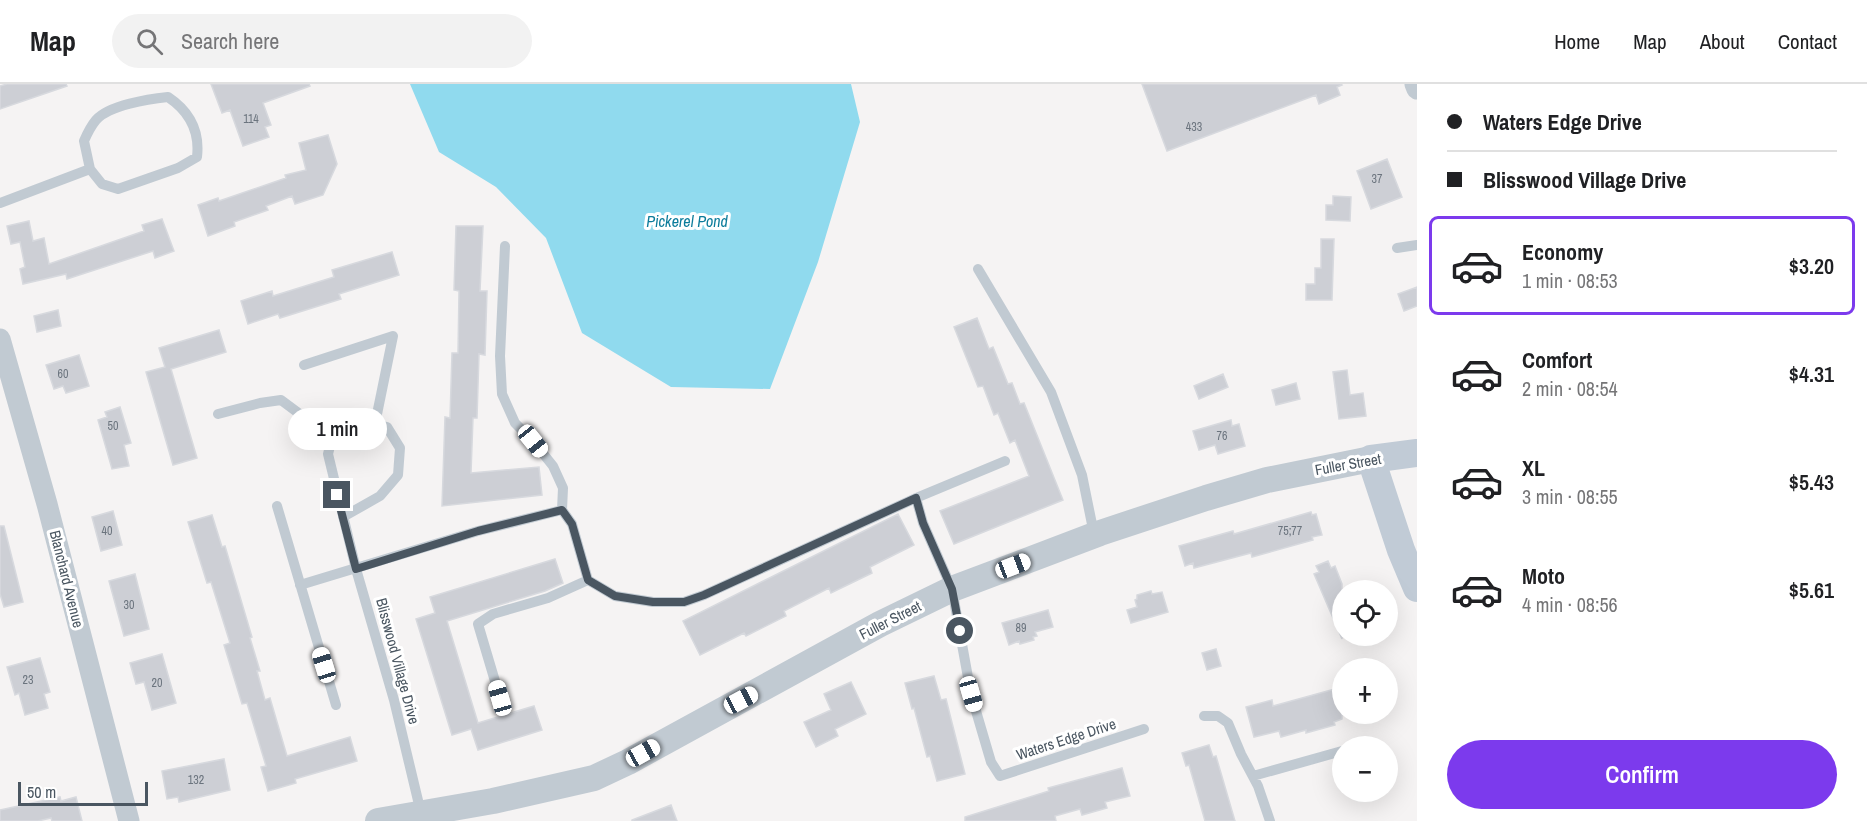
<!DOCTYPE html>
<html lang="en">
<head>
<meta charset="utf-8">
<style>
	:root { --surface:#fff; --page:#f2f2f2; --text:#202124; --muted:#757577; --line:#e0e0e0; --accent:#7c3aed }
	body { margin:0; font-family:"Archivo Narrow",sans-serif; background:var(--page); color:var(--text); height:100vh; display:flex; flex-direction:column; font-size:22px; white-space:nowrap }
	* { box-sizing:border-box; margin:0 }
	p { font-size:20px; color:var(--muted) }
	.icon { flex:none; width:33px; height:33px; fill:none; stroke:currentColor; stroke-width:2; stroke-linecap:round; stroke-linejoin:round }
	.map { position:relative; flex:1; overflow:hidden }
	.side { display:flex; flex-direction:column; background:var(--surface); width:450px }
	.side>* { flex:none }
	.hud { display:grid; align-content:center; height:132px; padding:0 30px; background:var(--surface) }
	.tools { position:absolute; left:1332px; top:496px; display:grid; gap:12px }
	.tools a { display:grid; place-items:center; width:66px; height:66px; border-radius:50%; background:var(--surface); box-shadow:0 6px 24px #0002; font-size:30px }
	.scale { position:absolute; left:18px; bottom:15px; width:130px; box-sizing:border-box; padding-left:6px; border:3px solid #4a5661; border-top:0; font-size:16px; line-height:21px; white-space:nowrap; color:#4a5661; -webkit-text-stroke:4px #fff; paint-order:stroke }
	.end { position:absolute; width:27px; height:27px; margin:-14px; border:8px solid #4a5661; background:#fff; box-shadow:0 0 0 3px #fff }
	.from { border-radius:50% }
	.bubble { position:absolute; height:42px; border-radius:21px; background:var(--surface); box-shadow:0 6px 24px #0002; font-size:20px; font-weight:600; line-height:42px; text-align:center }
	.car { position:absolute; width:18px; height:36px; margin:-18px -9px; border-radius:8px; box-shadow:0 0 4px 2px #0007; background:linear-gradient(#fff 24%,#345 0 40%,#fff 0 76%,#345 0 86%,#fff 0) }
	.hud b { display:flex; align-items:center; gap:21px; height:57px; font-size:22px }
	.hud b+b { border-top:2px solid var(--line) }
	.hud i { width:15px; height:15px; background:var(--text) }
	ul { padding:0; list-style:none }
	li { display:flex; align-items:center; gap:18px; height:99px; margin:0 12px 9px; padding:0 18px; border:3px solid transparent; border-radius:9px }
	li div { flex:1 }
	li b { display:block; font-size:22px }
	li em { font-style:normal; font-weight:600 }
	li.selected { border-color:var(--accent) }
	li>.icon { width:54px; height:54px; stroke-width:1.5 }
	.cta { display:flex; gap:12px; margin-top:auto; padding:12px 30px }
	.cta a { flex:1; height:69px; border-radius:36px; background:var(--accent); color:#fff; font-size:24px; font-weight:600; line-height:69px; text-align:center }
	header { display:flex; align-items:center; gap:36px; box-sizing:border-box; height:84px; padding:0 30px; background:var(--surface); border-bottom:2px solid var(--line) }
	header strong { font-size:28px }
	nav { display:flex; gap:33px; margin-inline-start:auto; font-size:21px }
	.search { width:420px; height:54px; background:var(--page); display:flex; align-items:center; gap:15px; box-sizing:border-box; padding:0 21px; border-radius:33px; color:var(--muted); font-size:22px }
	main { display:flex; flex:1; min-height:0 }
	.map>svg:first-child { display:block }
	.water { fill:#90daee }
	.building { fill:#cdcfd5; stroke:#d7d9de; stroke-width:1.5 }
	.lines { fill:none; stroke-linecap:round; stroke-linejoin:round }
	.service { stroke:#c1cad2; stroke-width:10 }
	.minor { stroke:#c1cad2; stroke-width:21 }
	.tertiary { stroke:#c1cad2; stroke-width:26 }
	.secondary { stroke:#c1cbd6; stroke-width:28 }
	.route { stroke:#4a5661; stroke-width:8 }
	.labels { text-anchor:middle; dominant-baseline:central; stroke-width:6; stroke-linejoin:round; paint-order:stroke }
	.number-label { font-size:12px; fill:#6b747e }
	.street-label { font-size:15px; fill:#4a5661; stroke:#fff }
	.water-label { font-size:16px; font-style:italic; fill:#0c7c9b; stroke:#fff }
</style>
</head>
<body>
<header>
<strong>Map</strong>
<div class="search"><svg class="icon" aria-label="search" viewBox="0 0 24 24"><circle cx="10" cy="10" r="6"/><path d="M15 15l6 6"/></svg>Search here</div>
<nav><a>Home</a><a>Map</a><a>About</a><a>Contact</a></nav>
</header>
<main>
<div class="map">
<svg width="1417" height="737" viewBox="0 0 1417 737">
	<rect width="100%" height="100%" fill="#f5f3f3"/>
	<path class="water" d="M410,0H851L860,38L818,178L770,305L671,303L582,249L546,154L496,103L439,68Z"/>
	<path class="building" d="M7,0H66L67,2L0,25V2Z
		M211,0H309L310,2L263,19L271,41L265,43L269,53L243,62L230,26L222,29Z
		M1142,0H1341L1342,1L1337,3L1340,11L1319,20L1316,11L1167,67Z
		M328,51L337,80L323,111L295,120L292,112L266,122L268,126L234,138L235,142L208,152L198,121L218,114L219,117L286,94L285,91L306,86L299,59Z
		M1387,75L1402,113L1371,125L1357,87Z
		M1333,112L1351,113L1350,137L1326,136V121H1333Z
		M162,135L174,167L155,174L153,167L67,195L66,190L23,200L20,185L25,183L20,158L11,160L7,142L29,137L33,157L44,154L49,180L144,147L142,141Z
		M456,142H483L480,207H487L485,271L479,270L477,334H473L471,389L539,383L542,411L442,422L445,333L450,334L452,269H458L459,207L454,206Z
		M1321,155H1334L1332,216H1306V200H1315V184H1321Z
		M392,168L399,191L339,210L341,215L280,234L278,230L248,240L241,217L272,207L273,212L334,193L332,186Z
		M1417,203V222L1404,227L1398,210Z
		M58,226L61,242L37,248L34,232Z
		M977,234L989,265L993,263L1008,300L1012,299L1020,320L1024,319L1063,416L954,460L940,427L1029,392L1015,356L1010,359L998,329L994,331L983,302L978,303L954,243Z
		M219,246L226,268L171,285L197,374L173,381L146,288L165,283L159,264Z
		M79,271L89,302L66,309L63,302L54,305L46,281Z
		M1347,286L1350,311L1363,309L1366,332L1339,335L1333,288Z
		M1223,290L1228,303L1199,315L1194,302Z
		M1296,299L1300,315L1276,321L1272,306Z
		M120,323L131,359L124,361L129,382L112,385L98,336L107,333L105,328Z
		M1231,336L1232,342L1239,340L1245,362L1218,370L1215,361L1199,366L1193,347Z
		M113,427L122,461L101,467L92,433Z
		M1311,428L1312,431L1316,430L1322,451L1312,453L1313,456L1252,473L1251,469L1194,484L1193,479L1185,482L1179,462L1233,447L1234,450Z
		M898,430L914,461L870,483L872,489L831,509L829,504L784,527L786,532L746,552L744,549L700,571L683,537Z
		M212,431L222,463L225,462L252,553L250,554L260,587H257L265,616L270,614L287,672L350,653L357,677L295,695L296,699L268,707L261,683L266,682L247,619L242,620L224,561L230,559L211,498L207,499L188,438Z
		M0,442H4L23,518L4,523L0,510Z
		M555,475L563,499L545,507L447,537L478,639L534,622L542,646L478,666L471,645L452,651L416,535L435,529L430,513Z
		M1328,477L1331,484L1335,482L1342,500V555L1314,490L1319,488L1316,482Z
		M135,490L149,545L124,552L109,497Z
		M1151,507L1152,510L1162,508L1168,528L1131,539L1127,526L1137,523L1135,516L1137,515V511Z
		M1048,526L1053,543L1035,548L1037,552L1033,553L1034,556L1020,560L1019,557L1009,561L1002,539Z
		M1216,565L1221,582L1207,586L1202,569Z
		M162,570L176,619L152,626L144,598L136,600L130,579Z
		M40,574L50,608L44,610L48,624L25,631L19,609L15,611L7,583Z
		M934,592L941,616L946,615L965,690L937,697L930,672L927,673L914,624L912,625L905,599Z
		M851,598L866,630L835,645L838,652L816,663L804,638L831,626L824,610Z
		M1342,603V635L1334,638L1335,641L1306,649V646L1281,653L1279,647L1254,653L1246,623L1272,616L1273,622Z
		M1209,661L1213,673L1216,672L1235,737H1205L1189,681L1186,682L1182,669Z
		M224,675L230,706L179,718L178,713L167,715L162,687Z
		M1122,684L1130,712L1105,718L1107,724L1082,731L1080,725L1055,732L1056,737H965V733L1049,707L1048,704Z
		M60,713L61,717L76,713L82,737H52L51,734L38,737H0V726Z
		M671,721L677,737H632V736Z"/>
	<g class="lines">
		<path class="service" d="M168,13C189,27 200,47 197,73L178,84L118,105L102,100L90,85L84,57C87,50 91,42 96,36C109,21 149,15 168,13Z
			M0,119L90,85
			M505,162L500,272L502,310L515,339L533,357L553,382L563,404L562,426
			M1397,164L1417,161
			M978,185L1051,308L1082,391L1094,450
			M304,281L393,252L375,340
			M218,330L260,319L281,316L332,354
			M916,414L923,439L952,505L971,610L991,678L1000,692L1144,645
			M277,422L336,621
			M343,433L380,412L398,391L400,364L387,343L367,338L345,344L332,354L328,370L356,485L394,616L421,729
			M300,501L478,447L562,426L572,440L588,496L615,512L653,518H684L704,511L916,414L1005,377
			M500,614L478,540L493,530L548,514L588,496
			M1204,632H1218L1228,639L1241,670L1258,702L1270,737
			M1359,663L1367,661
			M1253,692L1342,667"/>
		<path class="minor" d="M1415,0L1417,5
			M0,255L47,420L129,737"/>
		<path class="tertiary" d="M378,737L493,717L594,694L628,678L880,540L952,505L1100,449L1206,414L1267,396L1371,375"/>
		<path class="secondary" d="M1417,369L1371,375L1401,466L1417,504"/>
	</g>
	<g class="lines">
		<path class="route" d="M337,411L356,485L478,447L562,426L572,440L588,496L615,512L653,518H684L704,511L916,414L923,439L952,505L960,547"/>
	</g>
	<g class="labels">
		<g class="number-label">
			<text x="251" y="35">114</text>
			<text x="1194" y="43">433</text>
			<text x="1377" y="95">37</text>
			<text x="63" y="290">60</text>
			<text x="113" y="342">50</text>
			<text x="1222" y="352">76</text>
			<text x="107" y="447">40</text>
			<text x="1290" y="447">75;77</text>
			<text x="129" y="521">30</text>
			<text x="1021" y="544">89</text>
			<text x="28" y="596">23</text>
			<text x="157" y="599">20</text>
			<text x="196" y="696">132</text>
		</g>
		<g class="street-label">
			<text transform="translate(1348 380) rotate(-10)">Fuller Street</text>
			<text transform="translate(67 495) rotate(76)">Blanchard Avenue</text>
			<text transform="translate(890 536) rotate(-27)">Fuller Street</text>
			<text transform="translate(398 577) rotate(75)">Blisswood Village Drive</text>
			<text transform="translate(1066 655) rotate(-18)">Waters Edge Drive</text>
		</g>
		<g class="water-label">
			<text x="687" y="137">Pickerel Pond</text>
		</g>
	</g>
</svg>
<div class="tools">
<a><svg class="icon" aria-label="locate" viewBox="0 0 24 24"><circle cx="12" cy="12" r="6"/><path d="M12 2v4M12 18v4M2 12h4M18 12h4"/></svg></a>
<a>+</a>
<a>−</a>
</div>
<div class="scale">50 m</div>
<i class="end from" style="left:960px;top:547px"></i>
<i class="end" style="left:337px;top:411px"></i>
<div class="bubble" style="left:288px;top:324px;width:99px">1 min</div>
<i class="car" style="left:533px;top:357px;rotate:141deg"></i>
<i class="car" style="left:1013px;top:482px;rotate:69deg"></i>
<i class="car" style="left:324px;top:581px;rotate:343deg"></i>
<i class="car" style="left:971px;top:610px;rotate:164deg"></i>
<i class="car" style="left:500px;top:614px;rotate:344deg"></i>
<i class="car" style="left:741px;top:616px;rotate:62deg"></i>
<i class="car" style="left:643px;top:669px;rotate:61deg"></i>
</div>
<section class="side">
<div class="hud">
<b><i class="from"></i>Waters Edge Drive</b>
<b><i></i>Blisswood Village Drive</b>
</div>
<ul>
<li class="selected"><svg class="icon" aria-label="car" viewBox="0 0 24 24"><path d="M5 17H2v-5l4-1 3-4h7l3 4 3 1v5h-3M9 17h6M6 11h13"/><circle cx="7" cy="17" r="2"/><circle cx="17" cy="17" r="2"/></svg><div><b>Economy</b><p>1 min · 08:53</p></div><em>$3.20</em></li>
<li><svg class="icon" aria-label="car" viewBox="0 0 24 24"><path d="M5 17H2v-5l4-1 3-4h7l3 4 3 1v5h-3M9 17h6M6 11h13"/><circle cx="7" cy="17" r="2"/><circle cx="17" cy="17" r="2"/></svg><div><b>Comfort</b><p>2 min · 08:54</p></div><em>$4.31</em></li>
<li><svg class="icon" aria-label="car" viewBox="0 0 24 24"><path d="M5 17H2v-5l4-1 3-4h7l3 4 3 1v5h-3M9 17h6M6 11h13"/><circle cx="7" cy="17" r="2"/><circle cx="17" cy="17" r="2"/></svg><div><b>XL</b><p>3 min · 08:55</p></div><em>$5.43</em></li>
<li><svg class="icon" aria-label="car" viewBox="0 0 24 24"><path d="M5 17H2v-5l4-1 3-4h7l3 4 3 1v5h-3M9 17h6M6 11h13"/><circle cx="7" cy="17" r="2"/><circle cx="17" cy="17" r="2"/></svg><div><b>Moto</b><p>4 min · 08:56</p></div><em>$5.61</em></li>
</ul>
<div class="cta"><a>Confirm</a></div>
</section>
</main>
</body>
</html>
